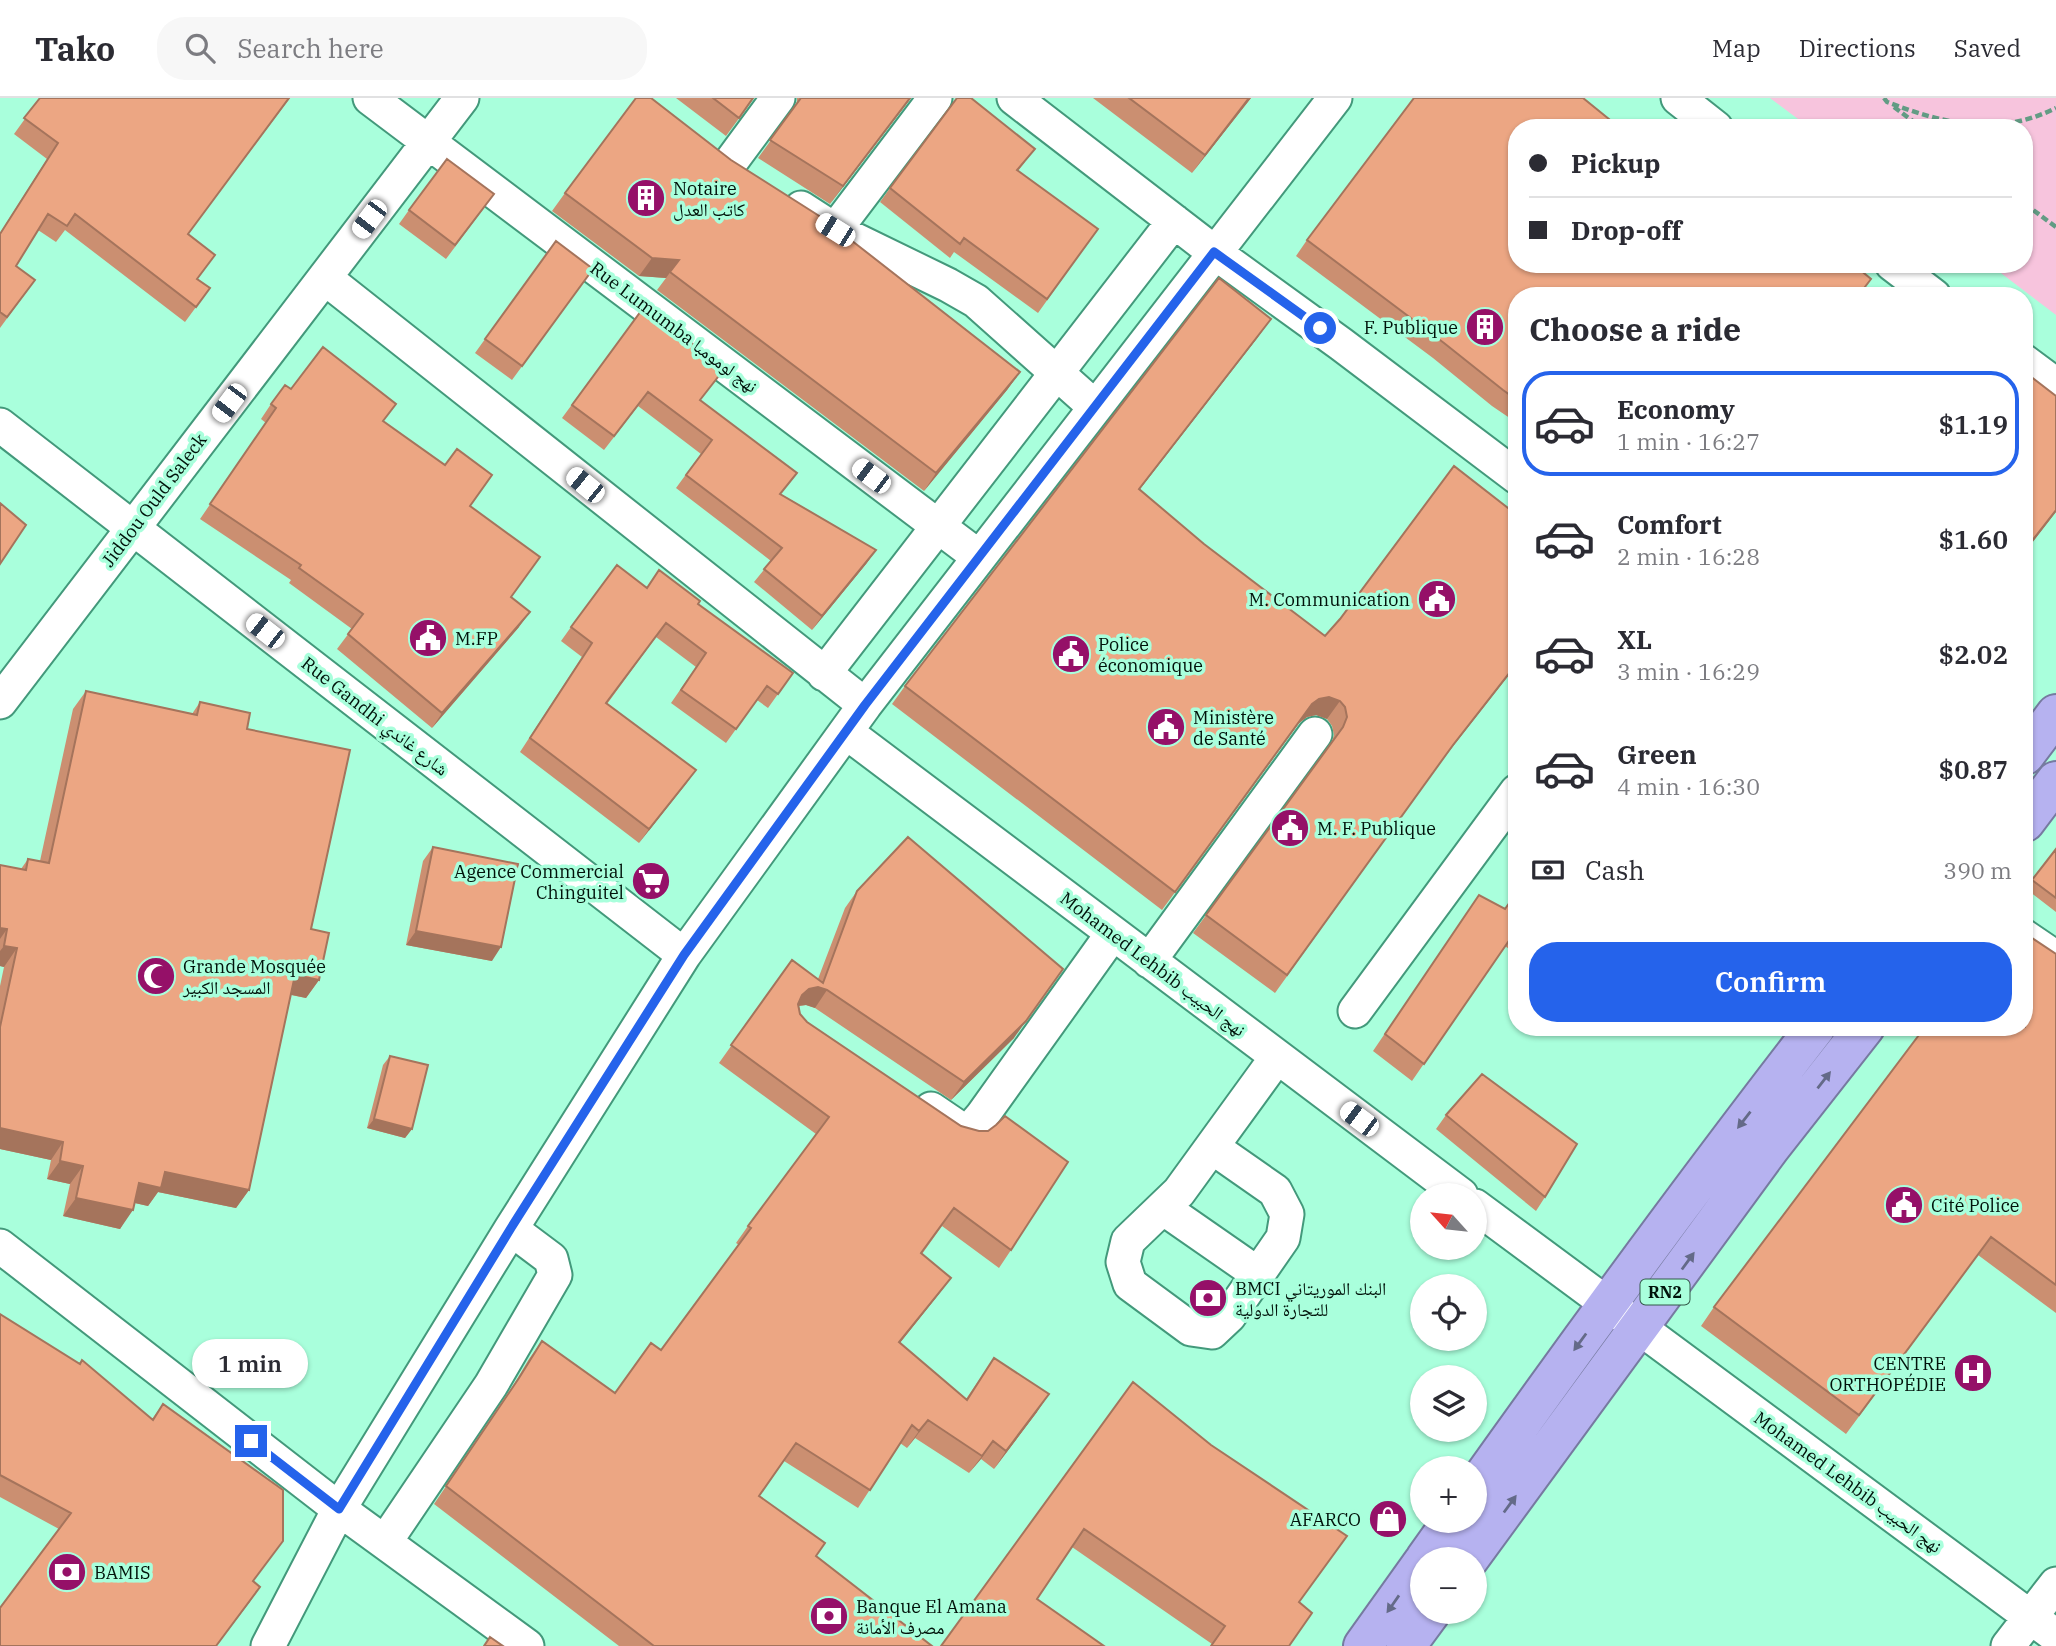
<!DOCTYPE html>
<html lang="en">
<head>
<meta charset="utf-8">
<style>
	:root { --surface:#fff; --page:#f7f7f7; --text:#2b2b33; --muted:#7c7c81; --line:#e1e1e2; --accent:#2563eb }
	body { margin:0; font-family:"IBM Plex Serif","Noto Naskh Arabic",serif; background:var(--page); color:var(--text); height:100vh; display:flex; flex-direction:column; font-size:26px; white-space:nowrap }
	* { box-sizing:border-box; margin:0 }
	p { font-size:23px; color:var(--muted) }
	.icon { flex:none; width:38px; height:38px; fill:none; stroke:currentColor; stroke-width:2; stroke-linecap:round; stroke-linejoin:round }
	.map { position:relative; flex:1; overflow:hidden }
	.drawer { position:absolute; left:1508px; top:189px; width:525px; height:749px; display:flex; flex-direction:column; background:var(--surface); border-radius:28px; box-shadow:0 2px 5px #0004 }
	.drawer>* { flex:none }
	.hud { position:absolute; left:1508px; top:21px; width:525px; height:154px; border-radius:28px; box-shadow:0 2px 5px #0004; display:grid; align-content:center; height:154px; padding:0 21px; background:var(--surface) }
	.needle { width:46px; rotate:297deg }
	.fabs { position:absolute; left:1410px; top:1085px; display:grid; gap:14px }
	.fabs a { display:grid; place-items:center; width:77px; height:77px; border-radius:50%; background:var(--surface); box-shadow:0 2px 5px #0004; font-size:35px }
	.end { position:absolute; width:32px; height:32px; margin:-16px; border:9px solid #2563eb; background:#fff; box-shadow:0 0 0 4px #fff }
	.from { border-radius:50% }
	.bubble { position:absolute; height:49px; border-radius:24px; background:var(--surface); box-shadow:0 2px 5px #0004; font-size:23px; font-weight:600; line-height:49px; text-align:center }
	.car { position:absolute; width:21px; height:42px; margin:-21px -10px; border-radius:9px; box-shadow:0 0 5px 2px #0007; background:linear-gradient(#fff 24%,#345 0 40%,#fff 0 76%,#345 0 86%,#fff 0) }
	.hud b { display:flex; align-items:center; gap:24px; height:66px; font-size:26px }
	.hud b+b { border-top:2px solid var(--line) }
	.hud i { width:18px; height:18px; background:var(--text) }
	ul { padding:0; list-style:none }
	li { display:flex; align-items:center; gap:21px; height:105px; margin:0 14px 10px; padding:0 7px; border:4px solid transparent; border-radius:28px }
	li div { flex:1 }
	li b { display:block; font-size:26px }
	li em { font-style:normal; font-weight:600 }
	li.on { border-color:var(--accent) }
	li>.icon { width:63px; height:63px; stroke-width:1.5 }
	h2 { padding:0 21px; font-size:32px; line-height:84px }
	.pay { display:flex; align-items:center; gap:18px; height:77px; padding:0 21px; font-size:26px }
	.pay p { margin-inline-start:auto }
	.button { display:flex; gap:14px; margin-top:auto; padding:14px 21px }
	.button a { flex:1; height:80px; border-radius:28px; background:var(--accent); color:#fff; font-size:28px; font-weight:600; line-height:80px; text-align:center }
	header { display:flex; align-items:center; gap:42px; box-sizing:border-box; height:98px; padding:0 35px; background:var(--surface); border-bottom:2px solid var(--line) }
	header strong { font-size:33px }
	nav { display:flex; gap:38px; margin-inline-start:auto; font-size:24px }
	.search { width:490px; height:63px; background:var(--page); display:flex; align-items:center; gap:18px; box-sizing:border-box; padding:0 24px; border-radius:28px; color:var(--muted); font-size:26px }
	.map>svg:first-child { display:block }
	.green { fill:#f7c4dd }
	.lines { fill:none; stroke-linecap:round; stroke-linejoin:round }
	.minor-casing { stroke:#43997b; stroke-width:37 }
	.highway-casing { stroke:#767aa0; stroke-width:42 }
	.path { stroke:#629c84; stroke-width:4.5; stroke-dasharray:7 3.5; stroke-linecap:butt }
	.minor { stroke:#fff; stroke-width:33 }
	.highway { stroke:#b6b2f0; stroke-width:38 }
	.wall { fill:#cb8f71 }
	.shaded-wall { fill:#a5745c }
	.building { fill:#eca683; stroke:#a5745c; stroke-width:2 }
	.oneway { fill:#646a88 }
	.route { stroke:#2563eb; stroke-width:9 }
	.labels { text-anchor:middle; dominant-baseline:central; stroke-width:7; stroke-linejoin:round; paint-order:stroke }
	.shield { fill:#a9ffdc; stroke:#335949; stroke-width:2 }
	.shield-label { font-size:16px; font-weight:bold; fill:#00120a }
	.poi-label { font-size:18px; fill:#00120a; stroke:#a9ffdc; text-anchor:start }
	.street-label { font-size:18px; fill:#00120a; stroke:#a9ffdc }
</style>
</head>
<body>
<header>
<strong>Tako</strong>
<div class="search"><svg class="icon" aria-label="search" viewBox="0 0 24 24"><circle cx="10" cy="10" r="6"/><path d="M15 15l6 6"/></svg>Search here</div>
<nav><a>Map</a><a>Directions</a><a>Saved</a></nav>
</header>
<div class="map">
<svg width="2056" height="1548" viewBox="0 0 2056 1548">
	<rect width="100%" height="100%" fill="#a9ffdc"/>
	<path class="green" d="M1770,0H2056V217L1989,166H2025V30H1810Z"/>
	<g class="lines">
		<g class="minor-casing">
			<path id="minor" d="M370,0L979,459
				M1014,0L1214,154L1341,246L1517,379
				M1678,0L1716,30
				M730,65L778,0
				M801,110L835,132L948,187L976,203L1095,309
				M835,132L935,0
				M1892,166L1934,198
				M325,180L865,607
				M2025,264L2056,287
				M0,327L684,857
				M824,576L1174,123
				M0,604L462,0
				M846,634L1461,1097
				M2025,839L2056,860
				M1149,863L1315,636
				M1355,913L1517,693
				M931,1011L959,1030L970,1032L982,1018L1113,835
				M1212,1049L1275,1093L1287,1116L1283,1140L1229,1218L1212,1234L1191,1231L1130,1186L1123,1164L1128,1143L1179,1094L1277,959
				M1475,1108L2056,1538
				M1163,1110L1258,1176
				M0,1148L339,1411L527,1548
				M385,1444L491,1287L555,1177L551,1161L511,1131
				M268,1548L339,1411L511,1131L684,857L865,607L1335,0
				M2008,1548L2056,1486"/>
		</g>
		<g class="highway-casing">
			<path id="highway" d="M2025,657L2056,616
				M2025,724L2056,683
				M1475,1390C1586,1234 1699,1080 1816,929
				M1425,1461L1452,1423
				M1469,1461L1770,1050L1865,929
				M1363,1548L1423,1464
				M1406,1548L1431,1514"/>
		</g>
		<path class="path" d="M1884,0L1887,4C1945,26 1997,39 2056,10
			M1894,9L1922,30
			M2025,106L2056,129"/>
		<use href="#minor" class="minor"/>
		<use href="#highway" class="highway"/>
	</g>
	<path class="wall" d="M40,0H290L188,136L198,181L210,190L185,224L65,132L56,144L38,132L16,168L35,182L0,230V135L47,61L14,36Z
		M676,0H754L726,38Z
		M797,0H911L830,106L758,60L795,9L797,3Z
		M1093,0H1251L1192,75Z
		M1517,30L1871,181L1859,198H1517V325L1492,308L1433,260L1296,158L1307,142Z
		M731,62L1020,274L1007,292L924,393L657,192L666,180L639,178L552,113L565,95Z
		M1025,64L1018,73L1098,131L1038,215L954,154L950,160L880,104L890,90Z
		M484,110L446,161L399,126L409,112Z
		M556,143L583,185L512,282L475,255Z
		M644,209L701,303L781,396L876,452L866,466L812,532L754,484L771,463L676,390L701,356L638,308L604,352L562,320Z
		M1258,239L1140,391L1440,665L1275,895L1193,835L1331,646L1334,637L1332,628L1327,621L1316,617L1307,619L1299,625L1162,812L892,606L905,588Z
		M291,291L384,324L470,408L511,499L519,529L432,630L337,551L352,531L289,485L291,482L200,421L266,325L261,321L271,306Z
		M647,490L698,506L793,575L768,610L757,602L726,645L671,605L696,569L656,539L607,606L696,672L639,745L520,654L582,559L561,543L571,529Z
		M86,593L192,616L200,604L247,631L311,831L319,882L306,900L291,897L249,1092L236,1110L158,1094L148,1108L135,1105L120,1131L63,1118L70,1086L47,1081L51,1062L0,1051V888L4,869L0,868V767L21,771L28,761L40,763L73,611Z
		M433,749L492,863L406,847L423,763Z
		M2056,751V814L2026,791Z
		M857,793L1014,940L951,1002L815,910L806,907L799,908L800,916L1011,1152L999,1170L942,1128L922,1156L951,1180L938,1197L900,1245L966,1301L994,1260L1037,1314L994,1371L981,1361L969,1375L915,1340L907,1350L900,1345L858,1410L784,1363L759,1398L816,1458L932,1548H619L434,1406L507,1298L529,1261L542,1243L615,1295L661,1252L739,1147L736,1145L748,1128L816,1036L719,965L792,862L818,881L845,810Z
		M1517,794V857L1505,848L1412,983L1373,953L1479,797L1505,811Z
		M2056,856V1215L1978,1157L1846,1336L1701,1228L1714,1209L2025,929Z
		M390,958L412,1031L405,1040L367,1030L383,967Z
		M1446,1017L1545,1099L1536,1113L1436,1031Z
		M0,1216L152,1321L163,1306L283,1443L253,1483L249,1505L59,1431L0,1399Z
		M1133,1284L1211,1347L1347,1438L1212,1546L1072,1449L1037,1501L941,1548Z"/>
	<path class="shaded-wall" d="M910,0H911L830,106L843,88Z
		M1249,0H1251L1192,75L1205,57Z
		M652,160L679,162L666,180L639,178Z
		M1271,221L1258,239L1126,409L1139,391Z
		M1020,274L1007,292L924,393L936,375Z
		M2056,412V414L2025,454V452Z
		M876,452L866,466L812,532L822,518Z
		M530,514L519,529L432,630L442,615Z
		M1517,565V567L1440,665L1275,895L1453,647Z
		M1329,599L1340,603L1327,621L1316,617L1307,619L1299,625L1162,812L1312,606L1319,601Z
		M696,672L686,686L639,745L649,731Z
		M0,830L7,831L0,841Z
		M416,833L501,849L492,863L406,847Z
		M4,848L17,850L4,869L0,868V853Z
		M1063,871L1014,940L951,1002L964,984Z
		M295,877L319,882L306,900L283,895Z
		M818,889L827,892L815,910L806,907L797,908L802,897L809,891Z
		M374,1021L412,1031L405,1040L367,1030Z
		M0,1030L63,1044L51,1062L0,1051Z
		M60,1063L83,1068L70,1086L47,1081Z
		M165,1074L249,1092L236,1110L158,1094L148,1108L126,1103L139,1085Z
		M76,1100L133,1112L120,1131L63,1118Z
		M951,1180L938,1197L886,1262L899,1244Z
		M1049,1296L1037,1314L994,1371L1006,1353Z
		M928,1322L915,1340L907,1350L919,1333Z
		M993,1343L981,1361L969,1375L982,1358Z
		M260,1489L249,1505L216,1548L222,1539Z"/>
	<path class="building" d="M40,0H289L188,136L215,157L197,181L210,190L196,209L75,116L67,128L48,116L16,168L35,182L7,219L0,214V136L58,45L24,20Z
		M636,0H651L731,62L824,121L1020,274L936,375L670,174L679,162L652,160L565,95Z
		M713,0H753L739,20Z
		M801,0H910L843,88L770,42Z
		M957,0H971L1035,51L1017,72L1098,131L1047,201L964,140L960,146L890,90Z
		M1129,0H1249L1205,57Z
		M1414,0H1583L1620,30H1517V166H1853L1871,181L1858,198H1517V302L1503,292L1444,245L1307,142Z
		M447,61L494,96L455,147L409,112Z
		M556,143L593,171L522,268L485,241Z
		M1219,180L1271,221L1139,391L1204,446L1325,538L1340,521L1454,368L1517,417V565L1453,647L1287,877L1206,817L1343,629L1347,619L1345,609L1340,603L1329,599L1319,601L1312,606L1175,794L905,588Z
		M644,209L725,270L700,302L797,375L780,396L876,452L822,518L764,471L782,450L686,377L712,342L648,294L614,338L572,307Z
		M323,249L396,306L383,323L445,367L457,351L492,377L470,408L540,459L511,499L530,514L442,615L348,536L363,516L299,470L301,467L210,406L276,310L271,306L285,287L291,291Z
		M2025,274L2056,298V412L2025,452Z
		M0,405L26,427L0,466Z
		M617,467L647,490L659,472L700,503L698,506L793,575L778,596L767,588L736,631L681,592L706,555L666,525L606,605L696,672L649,731L530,640L592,545L571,529Z
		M86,593L197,617L200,604L250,615L247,631L350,652L311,831L329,835L319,882L295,877L249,1092L165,1074L161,1090L139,1085L133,1112L76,1100L83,1068L60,1063L63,1044L0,1030V929L17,850L4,848L7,831L0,830V767L26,772L28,761L49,765Z
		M908,739L1063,871L1026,923L964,984L827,892L818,889L809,891L802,897L798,906L800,916L807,924L961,1028L979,1033H988L996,1027L1005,1018L1068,1064L1011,1152L954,1110L921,1155L951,1180L899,1244L967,1302L994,1260L1049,1296L1006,1353L993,1343L982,1358L928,1322L919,1333L912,1327L870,1392L796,1345L759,1398L825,1445L816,1458L932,1548H654L446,1388L519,1280L542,1243L615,1295L651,1245L661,1252L751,1130L748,1128L829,1019L731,947L792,862L823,885L857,793Z
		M433,749L518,766L501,849L416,833Z
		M2056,751V800L2032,782Z
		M1517,794V831L1424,966L1385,936L1479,797L1505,811Z
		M2029,838L2056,856V1187L1991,1139L1859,1317L1714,1209L1925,929H2025V844Z
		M390,958L428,967L412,1031L374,1021Z
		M1482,976L1577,1046L1545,1099L1446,1017Z
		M0,1216L80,1266L82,1262L153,1322L163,1306L283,1392V1443L253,1483L260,1489L216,1548H0V1510L71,1415L0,1377Z
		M1133,1284L1211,1347L1347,1438L1299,1504L1312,1515L1289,1548H1211L1225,1528L1084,1431L1037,1501L1104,1548H941Z
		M490,1539L503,1548H484Z"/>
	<defs><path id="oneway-solid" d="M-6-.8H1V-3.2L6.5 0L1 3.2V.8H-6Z" transform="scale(1.75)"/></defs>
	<g class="oneway">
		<use href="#oneway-solid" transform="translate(1824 982) rotate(-52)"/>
		<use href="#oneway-solid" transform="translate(1744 1022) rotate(128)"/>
		<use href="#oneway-solid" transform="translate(1688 1163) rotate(-54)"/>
		<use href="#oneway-solid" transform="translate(1580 1244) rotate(126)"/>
		<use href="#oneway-solid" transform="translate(1510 1406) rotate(-54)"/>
		<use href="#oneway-solid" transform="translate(1393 1506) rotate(125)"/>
	</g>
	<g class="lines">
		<path class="route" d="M251,1343L339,1411L511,1130L684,857L865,607L1214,154L1320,230"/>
	</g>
	<defs>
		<g id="building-disc" transform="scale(2.0125)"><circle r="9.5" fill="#951068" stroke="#a9ffdc"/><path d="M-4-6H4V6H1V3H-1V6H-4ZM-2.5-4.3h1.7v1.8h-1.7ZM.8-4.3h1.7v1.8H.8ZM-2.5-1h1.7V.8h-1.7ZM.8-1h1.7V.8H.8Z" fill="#fff"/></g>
		<g id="civic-disc" transform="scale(2.0125)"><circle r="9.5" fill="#951068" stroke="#a9ffdc"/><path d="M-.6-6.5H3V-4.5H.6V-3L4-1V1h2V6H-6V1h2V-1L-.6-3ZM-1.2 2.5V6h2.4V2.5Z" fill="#fff"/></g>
		<g id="supermarket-disc" transform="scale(2.0125)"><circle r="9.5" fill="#951068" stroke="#a9ffdc"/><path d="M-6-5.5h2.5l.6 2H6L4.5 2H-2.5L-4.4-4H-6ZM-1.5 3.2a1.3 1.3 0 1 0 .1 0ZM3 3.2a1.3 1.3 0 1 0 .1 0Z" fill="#fff"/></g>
		<g id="mosque-disc" transform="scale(2.0125)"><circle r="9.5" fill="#951068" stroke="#a9ffdc"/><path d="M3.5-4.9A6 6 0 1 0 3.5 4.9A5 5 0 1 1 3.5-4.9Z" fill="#fff"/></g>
		<g id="bank-disc" transform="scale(2.0125)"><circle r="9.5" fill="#951068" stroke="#a9ffdc"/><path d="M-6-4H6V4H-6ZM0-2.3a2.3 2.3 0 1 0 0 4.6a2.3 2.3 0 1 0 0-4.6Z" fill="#fff"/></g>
		<g id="hospital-disc" transform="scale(2.0125)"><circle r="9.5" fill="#951068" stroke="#a9ffdc"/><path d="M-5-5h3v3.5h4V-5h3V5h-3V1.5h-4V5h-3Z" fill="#fff"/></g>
		<g id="shop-disc" transform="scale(2.0125)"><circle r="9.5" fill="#951068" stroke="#a9ffdc"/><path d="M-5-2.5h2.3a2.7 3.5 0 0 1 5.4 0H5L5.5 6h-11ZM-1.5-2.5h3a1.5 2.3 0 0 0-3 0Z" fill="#fff"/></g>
	</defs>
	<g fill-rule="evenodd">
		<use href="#building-disc" x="646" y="100"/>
		<use href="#building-disc" x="1485" y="229"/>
		<use href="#civic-disc" x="1437" y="501"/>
		<use href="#civic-disc" x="428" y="540"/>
		<use href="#civic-disc" x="1071" y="556"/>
		<use href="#civic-disc" x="1166" y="629"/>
		<use href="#civic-disc" x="1290" y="730"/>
		<use href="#supermarket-disc" x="651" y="783"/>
		<use href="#mosque-disc" x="156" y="878"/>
		<use href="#civic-disc" x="1904" y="1107"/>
		<use href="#bank-disc" x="1208" y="1200"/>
		<use href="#hospital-disc" x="1973" y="1275"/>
		<use href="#shop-disc" x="1388" y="1421"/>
		<use href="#bank-disc" x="67" y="1474"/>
		<use href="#bank-disc" x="829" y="1518"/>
	</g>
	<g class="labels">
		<rect class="shield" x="1640.5" y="1181.5" width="49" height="25" rx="5"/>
		<g class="shield-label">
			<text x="1665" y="1194">RN2</text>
		</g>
		<g class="poi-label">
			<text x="673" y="90">Notaire<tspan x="673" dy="21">كاتب العدل</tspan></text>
			<text x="1458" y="229" text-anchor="end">F. Publique</text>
			<text x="1410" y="501" text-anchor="end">M. Communication</text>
			<text x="455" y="540">M.FP</text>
			<text x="1098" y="546">Police<tspan x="1098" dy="21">économique</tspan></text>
			<text x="1193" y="619">Ministère<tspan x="1193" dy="21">de Santé</tspan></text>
			<text x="1317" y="730">M. F. Publique</text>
			<text x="624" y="773" text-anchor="end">Agence Commercial<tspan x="624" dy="21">Chinguitel</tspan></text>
			<text x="183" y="868">Grande Mosquée<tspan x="183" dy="21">المسجد الكبير</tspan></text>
			<text x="1931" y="1107">Cité Police</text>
			<text x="1235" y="1190">BMCI البنك الموريتاني<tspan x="1235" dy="21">للتجارة الدولية</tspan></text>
			<text x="1946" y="1265" text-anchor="end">CENTRE<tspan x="1946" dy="21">ORTHOPÉDIE</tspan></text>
			<text x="1361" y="1421" text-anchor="end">AFARCO</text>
			<text x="94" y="1474">BAMIS</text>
			<text x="856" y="1508">Banque El Amana<tspan x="856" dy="21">مصرف الأمانة</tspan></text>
		</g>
		<g class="street-label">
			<text transform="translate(674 229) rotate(37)">Rue Lumumba نهج لومومبا</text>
			<text transform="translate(154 402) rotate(-53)">Jiddou Ould Saleck</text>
			<text transform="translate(375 618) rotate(38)">Rue Gandhi شارع غاندي</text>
			<text transform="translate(1153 866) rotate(37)">Mohamed Lehbib نهج الحبيب</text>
			<text transform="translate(1848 1384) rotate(36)">Mohamed Lehbib نهج الحبيب</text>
		</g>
	</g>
</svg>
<div class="fabs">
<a><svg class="needle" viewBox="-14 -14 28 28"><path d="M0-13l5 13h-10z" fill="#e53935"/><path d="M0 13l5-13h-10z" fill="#7c7c81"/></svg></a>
<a><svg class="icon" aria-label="locate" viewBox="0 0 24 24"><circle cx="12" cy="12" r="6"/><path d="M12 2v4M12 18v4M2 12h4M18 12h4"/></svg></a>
<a><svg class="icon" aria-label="layers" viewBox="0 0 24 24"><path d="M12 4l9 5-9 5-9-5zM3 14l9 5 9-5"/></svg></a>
<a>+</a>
<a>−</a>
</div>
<i class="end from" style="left:1320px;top:230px"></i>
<i class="end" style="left:251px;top:1343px"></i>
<div class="bubble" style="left:192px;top:1241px;width:116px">1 min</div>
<i class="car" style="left:369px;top:121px;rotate:217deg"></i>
<i class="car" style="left:835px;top:132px;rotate:302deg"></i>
<i class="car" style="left:229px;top:305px;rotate:217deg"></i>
<i class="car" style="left:871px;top:378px;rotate:307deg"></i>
<i class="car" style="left:585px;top:387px;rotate:309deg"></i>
<i class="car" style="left:265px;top:533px;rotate:308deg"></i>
<i class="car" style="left:1359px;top:1021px;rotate:307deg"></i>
<div class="hud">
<b><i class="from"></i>Pickup</b>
<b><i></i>Drop-off</b>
</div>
<section class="drawer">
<h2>Choose a ride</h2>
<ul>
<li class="on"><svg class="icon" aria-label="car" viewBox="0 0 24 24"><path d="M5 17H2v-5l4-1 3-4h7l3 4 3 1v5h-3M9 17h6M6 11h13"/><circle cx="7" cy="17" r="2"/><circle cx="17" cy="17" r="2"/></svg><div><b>Economy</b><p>1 min · 16:27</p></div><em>$1.19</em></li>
<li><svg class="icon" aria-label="car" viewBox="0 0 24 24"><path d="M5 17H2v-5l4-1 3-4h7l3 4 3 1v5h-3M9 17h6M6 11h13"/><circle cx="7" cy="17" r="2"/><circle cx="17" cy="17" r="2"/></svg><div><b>Comfort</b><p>2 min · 16:28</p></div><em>$1.60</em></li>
<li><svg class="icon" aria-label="car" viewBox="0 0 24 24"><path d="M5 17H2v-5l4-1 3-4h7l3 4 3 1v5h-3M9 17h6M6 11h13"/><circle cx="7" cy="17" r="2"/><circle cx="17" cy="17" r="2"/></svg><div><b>XL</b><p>3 min · 16:29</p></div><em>$2.02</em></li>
<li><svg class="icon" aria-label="car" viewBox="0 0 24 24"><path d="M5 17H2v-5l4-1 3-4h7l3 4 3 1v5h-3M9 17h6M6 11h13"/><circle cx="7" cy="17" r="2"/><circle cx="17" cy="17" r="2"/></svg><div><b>Green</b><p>4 min · 16:30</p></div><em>$0.87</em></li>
</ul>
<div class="pay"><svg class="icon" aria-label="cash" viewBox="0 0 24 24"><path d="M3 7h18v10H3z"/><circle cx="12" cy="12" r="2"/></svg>Cash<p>390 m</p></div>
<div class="button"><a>Confirm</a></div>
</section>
</div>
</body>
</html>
